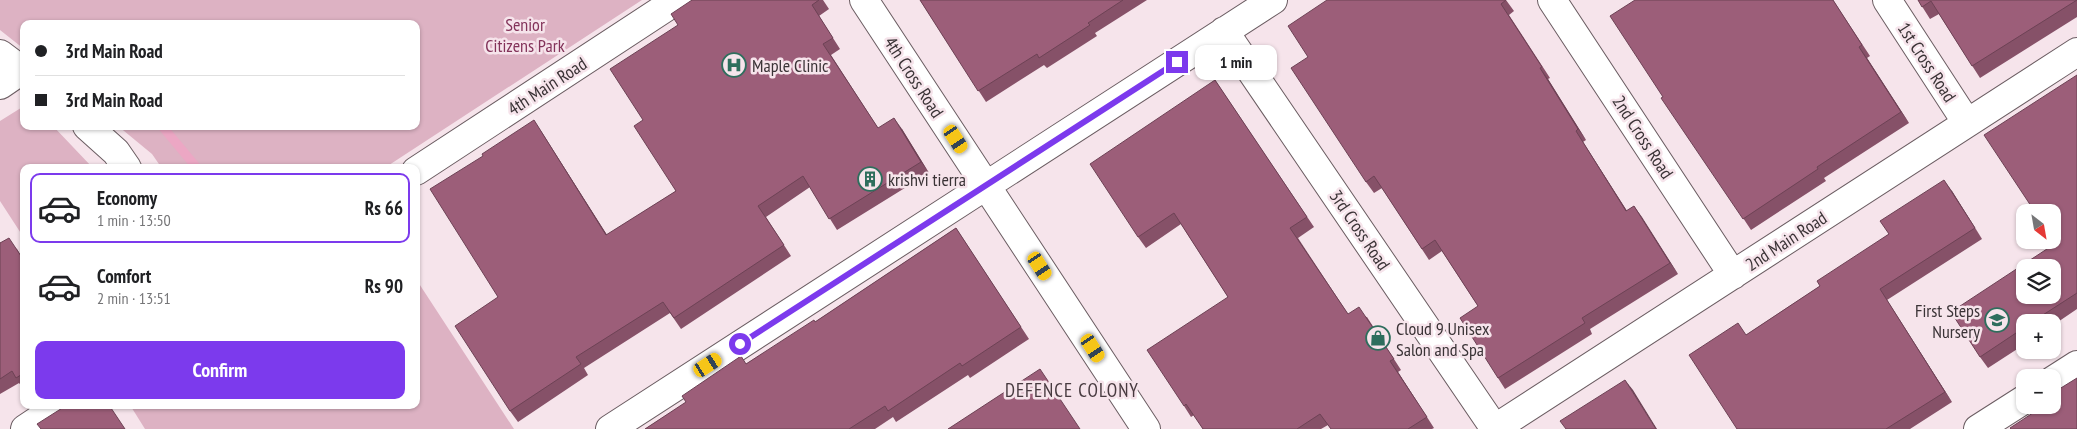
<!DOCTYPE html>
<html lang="en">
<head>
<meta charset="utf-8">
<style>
	:root { --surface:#fff; --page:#f2f2f2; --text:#202124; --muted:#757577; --line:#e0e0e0; --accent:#7c3aed }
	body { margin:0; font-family:"PT Sans Narrow",sans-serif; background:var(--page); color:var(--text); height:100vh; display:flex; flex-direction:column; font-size:19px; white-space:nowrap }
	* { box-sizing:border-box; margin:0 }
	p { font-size:16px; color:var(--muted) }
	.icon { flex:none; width:28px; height:28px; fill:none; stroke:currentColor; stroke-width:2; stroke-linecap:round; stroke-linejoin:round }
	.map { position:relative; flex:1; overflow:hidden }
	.panel { position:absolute; left:20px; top:164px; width:400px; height:245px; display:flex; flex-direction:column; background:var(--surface); border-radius:10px; box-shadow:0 1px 4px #0004 }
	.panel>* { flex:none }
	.banner { position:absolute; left:20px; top:20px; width:400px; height:110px; border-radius:10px; box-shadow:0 1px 4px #0004; display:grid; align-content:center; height:110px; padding:0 15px; background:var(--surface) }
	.needle { width:32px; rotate:149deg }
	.tools { position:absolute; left:2016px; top:204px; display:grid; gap:10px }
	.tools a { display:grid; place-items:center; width:45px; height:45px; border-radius:10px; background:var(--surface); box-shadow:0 1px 4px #0004; font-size:25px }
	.end { position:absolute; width:22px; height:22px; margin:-11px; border:6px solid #7c3aed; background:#fff; box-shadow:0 0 0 2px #fff }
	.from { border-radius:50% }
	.bubble { position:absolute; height:35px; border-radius:10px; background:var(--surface); box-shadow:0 1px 4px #0004; font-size:16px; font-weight:800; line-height:35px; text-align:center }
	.car { position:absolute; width:15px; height:30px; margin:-15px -8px; border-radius:6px; box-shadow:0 0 4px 1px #0007; background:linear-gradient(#f5c518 24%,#345 0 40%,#f5c518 0 76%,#345 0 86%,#f5c518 0) }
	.banner b { display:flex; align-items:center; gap:18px; height:48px; font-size:19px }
	.banner b+b { border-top:1px solid var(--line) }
	.banner i { width:12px; height:12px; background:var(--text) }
	ul { padding:9px 0 0; list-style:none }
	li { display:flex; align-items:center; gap:15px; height:70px; margin:0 10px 8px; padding:0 5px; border:2px solid transparent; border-radius:10px }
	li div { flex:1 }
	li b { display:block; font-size:19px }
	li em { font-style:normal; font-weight:800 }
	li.on { border-color:var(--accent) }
	li>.icon { width:45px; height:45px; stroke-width:1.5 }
	.action { display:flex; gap:10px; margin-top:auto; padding:10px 15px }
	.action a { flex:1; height:58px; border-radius:10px; background:var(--accent); color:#fff; font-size:20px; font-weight:800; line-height:58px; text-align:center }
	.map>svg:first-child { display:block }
	.green { fill:#ddb2c3 }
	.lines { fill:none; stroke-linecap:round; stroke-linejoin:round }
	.stream { stroke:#eca7c4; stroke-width:9 }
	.minor-casing { stroke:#6b5d62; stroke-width:30 }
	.minor { stroke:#fff; stroke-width:28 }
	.wall { fill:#865168 }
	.shaded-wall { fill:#6d4255 }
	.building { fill:#9c5e79; stroke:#6d4255; fill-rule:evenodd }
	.route { stroke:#7c3aed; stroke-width:6 }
	.labels { text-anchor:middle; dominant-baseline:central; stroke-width:5; stroke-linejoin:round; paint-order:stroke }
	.park-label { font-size:18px; fill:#83335a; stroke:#f6e4eb }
	.street-label { font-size:18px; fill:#3a3336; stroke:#f6e4eb }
	.poi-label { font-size:18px; fill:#3a3336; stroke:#f6e4eb; text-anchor:start }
	.neighbourhood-label { font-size:19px; letter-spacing:1px; fill:#473a3f; stroke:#f6e4eb }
</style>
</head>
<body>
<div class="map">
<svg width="2077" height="429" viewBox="0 0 2077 429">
	<rect width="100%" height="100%" fill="#f6e4eb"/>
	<path class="green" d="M0,0H642L386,167H161L152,154L118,126H416V24H24V49L0,30Z
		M24,106V126H53L92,167L24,168V238L0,201V121Z
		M416,279L514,429H145L130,405H416Z"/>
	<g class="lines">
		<path class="stream" d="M162,126L197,168"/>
		<g class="minor-casing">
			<path id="minor" d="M864,0L1146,429
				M1552,0L1733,275
				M1887,0L1967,123
				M1224,31L1495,429
				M0,54L24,72
				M0,85L22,70
				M87,126L116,152L127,168
				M416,171L677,0
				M2052,381L2077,365
				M25,429L61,405
				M610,429L1273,0
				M1494,429L2077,52
				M1978,429L2025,399"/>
		</g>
		<use href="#minor" class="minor"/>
	</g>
	<path class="wall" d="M692,0H823L829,9L819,16L840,49L831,55L878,128L902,129L929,173L837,230L810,187L766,217L791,256L681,329L670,313L584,368L588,375L518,422L510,411L498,297L541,131L607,235L676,191L643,120L678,25Z
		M920,0H1147L1095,33L1097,36L1047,68L1044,65L986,102Z
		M1327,0H1506L1514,11L1509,15L1550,78L1548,79L1586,140L1583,142L1627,211L1634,206L1678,274L1590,329L1592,334L1505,389L1498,378L1478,306L1442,251L1429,260L1382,188L1374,193L1366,182L1308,57Z
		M1833,0L1870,56L1867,58L1909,123L1824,178L1826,181L1751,230L1663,97Z
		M1918,0H2077V17L1980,78L1939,14L1930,19Z
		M2077,75V309L2052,326V322H2025V344L1988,368L1980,357L2053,245Z
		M1215,80L1314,227L1298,238L1348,314L1367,317L1401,370L1398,372L1434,428L1432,429H1331L1328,425L1321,429H1203L1194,415L1191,417L1184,406L1228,297L1181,224L1146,248L1138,237Z
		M1952,191L1982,239L1887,300L1952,402L1910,429H1737L1746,335L1820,286L1889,234Z
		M956,228L1029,339L970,378L968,375L896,422L893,417L875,429H645L746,364L815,322Z
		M0,242L1,243L17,249L21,256L24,254V389L19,383L0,394Z"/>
	<path class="shaded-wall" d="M1859,47L1867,58L1909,123L1901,112Z
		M1540,68L1548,79L1586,140L1578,129Z
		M894,118L902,129L929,173L921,162Z
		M534,120L541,131L614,246L606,235Z
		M1576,131L1583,142L1634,222L1626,211Z
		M1944,180L1952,191L1982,239L1975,228Z
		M1634,206L1642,217L1678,274L1670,263Z
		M1880,289L1887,300L1952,402L1945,392Z
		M1390,361L1398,372L1434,428L1427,417Z
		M1625,380L1633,390L1657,429H1656Z"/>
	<path class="building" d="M692,0H819L812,5L833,38L823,44L878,128L894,118L921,162L829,219L803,176L758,206L784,245L674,318L663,302L576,357L581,364L510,411L455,326L498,297L430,189L483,156L482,154L534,120L606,235L676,191L634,126L643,120L610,69L678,25L671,14Z
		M920,0H1123L1088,23L1090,25L1039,58L1037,54L978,91Z
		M1327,0H1506L1501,4L1542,67L1540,68L1578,129L1576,131L1626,211L1634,206L1670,263L1582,318L1585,323L1498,378L1460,318L1478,306L1435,240L1422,249L1374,176L1366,182L1291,68L1308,57L1288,26Z
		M1635,0H1833L1862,45L1859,47L1901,112L1817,167L1818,169L1743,219L1661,98L1663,97L1610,16Z
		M1918,0H2077L1972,66L1931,1L1922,7Z
		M2077,75V293L2032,322H2025V327L1980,357L1951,312L2053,245L2050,240H2052V212H2035L1984,135ZM2025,268H2052V295H2025Z
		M1215,80L1307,217L1290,228L1348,314L1359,307L1394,359L1390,361L1427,417L1408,429H1331L1320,414L1297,429H1203L1186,404L1184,406L1147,350L1228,297L1174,213L1138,237L1090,164Z
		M1944,180L1975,228L1880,289L1945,392L1886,429H1737L1689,355L1738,323L1746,335L1820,286L1817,281L1889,234L1880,221Z
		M956,228L1021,327L962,366L960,363L888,411L885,406L849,429H645L686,402L682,396L741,356L746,364L814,320L815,322Z
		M9,238L21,256L24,254V373L16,378L12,371L0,379V243Z
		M1040,369L1080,429H948Z
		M2077,378V429H2011L2010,428L2045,405H2052V400L2060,396L2056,391Z
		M1625,380L1656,429H1566L1560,421Z
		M67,405H109L125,429H41L37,424Z"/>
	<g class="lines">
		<path class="route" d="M740,344L1177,62"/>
	</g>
	<defs>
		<g id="hospital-ring" transform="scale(1.25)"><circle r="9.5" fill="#f6e4eb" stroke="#2e6e5d" stroke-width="1.5"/><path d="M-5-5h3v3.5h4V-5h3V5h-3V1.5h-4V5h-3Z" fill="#2e6e5d"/></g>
		<g id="building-ring" transform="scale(1.25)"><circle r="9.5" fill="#f6e4eb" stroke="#2e6e5d" stroke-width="1.5"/><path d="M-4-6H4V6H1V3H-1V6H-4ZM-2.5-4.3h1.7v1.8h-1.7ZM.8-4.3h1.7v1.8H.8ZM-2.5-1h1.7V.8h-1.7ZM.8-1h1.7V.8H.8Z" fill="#2e6e5d"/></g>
		<g id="school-ring" transform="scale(1.25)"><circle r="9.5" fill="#f6e4eb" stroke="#2e6e5d" stroke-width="1.5"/><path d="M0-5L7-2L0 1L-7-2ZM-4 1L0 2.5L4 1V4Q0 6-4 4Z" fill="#2e6e5d"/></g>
		<g id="shop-ring" transform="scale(1.25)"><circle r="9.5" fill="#f6e4eb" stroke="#2e6e5d" stroke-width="1.5"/><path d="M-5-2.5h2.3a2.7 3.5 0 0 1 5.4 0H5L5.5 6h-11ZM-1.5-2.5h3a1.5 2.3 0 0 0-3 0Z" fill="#2e6e5d"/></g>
	</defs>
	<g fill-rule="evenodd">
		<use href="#hospital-ring" x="734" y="65"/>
		<use href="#building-ring" x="870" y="179"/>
		<use href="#school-ring" x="1997" y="320"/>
		<use href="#shop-ring" x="1378" y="338"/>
	</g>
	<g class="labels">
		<g class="park-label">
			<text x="525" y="24">Senior<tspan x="525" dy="21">Citizens Park</tspan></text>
		</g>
		<g class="street-label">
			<text transform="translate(1927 62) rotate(57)">1st Cross Road</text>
			<text transform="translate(914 77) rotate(57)">4th Cross Road</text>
			<text transform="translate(547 86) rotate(-33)">4th Main Road</text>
			<text transform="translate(1643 137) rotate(57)">2nd Cross Road</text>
			<text transform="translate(1360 230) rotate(56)">3rd Cross Road</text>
			<text transform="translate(1786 241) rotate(-33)">2nd Main Road</text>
		</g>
		<g class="poi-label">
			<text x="752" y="65">Maple Clinic</text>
			<text x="888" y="179">krishvi tierra</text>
			<text x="1980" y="310" text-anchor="end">First Steps<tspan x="1980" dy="21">Nursery</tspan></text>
			<text x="1396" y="328">Cloud 9 Unisex<tspan x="1396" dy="21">Salon and Spa</tspan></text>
		</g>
		<g class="neighbourhood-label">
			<text x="1072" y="390">DEFENCE COLONY</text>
		</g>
	</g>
</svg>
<div class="tools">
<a><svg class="needle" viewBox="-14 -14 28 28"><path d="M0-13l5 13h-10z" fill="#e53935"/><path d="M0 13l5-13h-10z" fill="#757577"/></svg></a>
<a><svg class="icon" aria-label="layers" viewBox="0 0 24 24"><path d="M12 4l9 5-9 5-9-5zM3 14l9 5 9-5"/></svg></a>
<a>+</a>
<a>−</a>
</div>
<i class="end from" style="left:740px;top:344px"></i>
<i class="end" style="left:1177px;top:62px"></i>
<div class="bubble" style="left:1195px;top:45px;width:82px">1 min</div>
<i class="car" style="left:956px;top:139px;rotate:147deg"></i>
<i class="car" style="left:1040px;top:266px;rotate:147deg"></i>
<i class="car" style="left:1093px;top:348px;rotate:147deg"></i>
<i class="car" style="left:708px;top:365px;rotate:57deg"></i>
<div class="banner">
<b><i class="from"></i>3rd Main Road</b>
<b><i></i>3rd Main Road</b>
</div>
<section class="panel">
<ul>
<li class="on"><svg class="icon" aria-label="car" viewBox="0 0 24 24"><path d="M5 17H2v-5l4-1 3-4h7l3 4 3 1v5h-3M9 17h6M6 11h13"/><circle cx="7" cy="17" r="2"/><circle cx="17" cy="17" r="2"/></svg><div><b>Economy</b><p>1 min · 13:50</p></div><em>Rs 66</em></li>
<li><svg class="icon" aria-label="car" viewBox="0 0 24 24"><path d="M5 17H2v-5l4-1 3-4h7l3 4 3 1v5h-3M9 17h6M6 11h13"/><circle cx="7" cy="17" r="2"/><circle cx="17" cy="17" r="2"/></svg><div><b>Comfort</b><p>2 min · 13:51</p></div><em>Rs 90</em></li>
</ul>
<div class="action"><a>Confirm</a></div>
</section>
</div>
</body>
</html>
